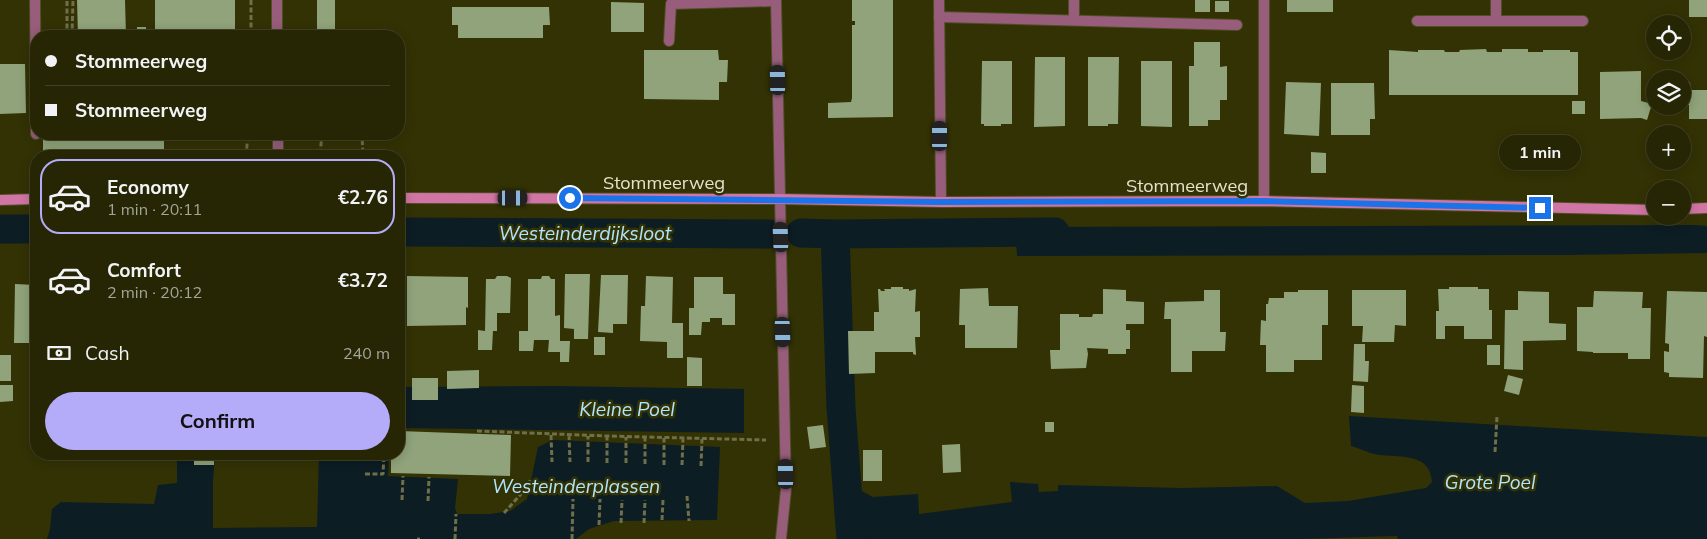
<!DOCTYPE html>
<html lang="en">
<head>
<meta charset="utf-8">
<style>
	:root { --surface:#262604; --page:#2e2e0e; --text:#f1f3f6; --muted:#a4a59a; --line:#424326; --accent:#b4acf9 }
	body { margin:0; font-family:Mulish,sans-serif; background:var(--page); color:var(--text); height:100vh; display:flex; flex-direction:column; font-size:19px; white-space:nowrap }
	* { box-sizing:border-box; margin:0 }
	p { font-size:16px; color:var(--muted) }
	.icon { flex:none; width:28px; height:28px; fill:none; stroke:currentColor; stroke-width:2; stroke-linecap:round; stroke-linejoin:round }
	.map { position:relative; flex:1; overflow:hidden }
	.details { position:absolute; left:30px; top:150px; width:375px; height:310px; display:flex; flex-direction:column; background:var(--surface); border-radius:20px; box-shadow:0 2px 12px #0003,0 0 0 1px var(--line) }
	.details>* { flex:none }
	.hud { position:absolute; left:30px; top:30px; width:375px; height:110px; border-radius:20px; box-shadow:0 2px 12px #0003,0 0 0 1px var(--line); display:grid; align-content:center; height:110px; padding:0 15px; background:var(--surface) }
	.buttons { position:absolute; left:1646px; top:15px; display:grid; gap:10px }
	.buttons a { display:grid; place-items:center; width:45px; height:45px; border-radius:50%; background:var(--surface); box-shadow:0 2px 12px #0003,0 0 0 1px var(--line); font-size:25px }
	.end { position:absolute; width:22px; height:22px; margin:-11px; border:6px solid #1a73e8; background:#fff; box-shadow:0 0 0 2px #fff }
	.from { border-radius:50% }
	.bubble { position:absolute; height:35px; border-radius:18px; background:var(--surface); box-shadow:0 2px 12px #0003,0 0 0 1px var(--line); font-size:16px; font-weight:700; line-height:35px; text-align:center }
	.car { position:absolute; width:15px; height:30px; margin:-15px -8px; border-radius:6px; box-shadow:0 0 4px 1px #0007; background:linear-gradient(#222 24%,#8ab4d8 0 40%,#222 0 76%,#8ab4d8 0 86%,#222 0) }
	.hud b { display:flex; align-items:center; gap:18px; height:48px; font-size:19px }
	.hud b+b { border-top:1px solid var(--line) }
	.hud i { width:12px; height:12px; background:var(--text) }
	ul { padding:9px 0 0; list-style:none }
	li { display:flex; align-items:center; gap:15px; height:75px; margin:0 10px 8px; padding:0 5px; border:2px solid transparent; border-radius:20px }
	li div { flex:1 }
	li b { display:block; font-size:19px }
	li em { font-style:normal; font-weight:700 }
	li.current { border-color:var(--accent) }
	li>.icon { width:45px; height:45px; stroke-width:1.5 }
	.pay { display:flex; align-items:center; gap:12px; height:55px; padding:0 15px; font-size:19px }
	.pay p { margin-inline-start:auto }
	.button { display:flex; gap:10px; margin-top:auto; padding:10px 15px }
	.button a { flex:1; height:58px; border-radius:30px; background:var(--accent); color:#111; font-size:20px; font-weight:700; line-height:58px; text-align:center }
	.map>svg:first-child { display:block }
	.water { fill:#0d1d24 }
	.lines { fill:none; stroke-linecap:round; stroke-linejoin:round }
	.canal { stroke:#0d1d24; stroke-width:29 }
	.building { fill:#90a37a }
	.service-casing { stroke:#4f4e25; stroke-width:12 }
	.pedestrian-casing { stroke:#4f4e25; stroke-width:12 }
	.minor-casing { stroke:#4f4e25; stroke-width:12 }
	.tertiary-casing { stroke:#4f4e25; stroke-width:12 }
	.secondary-casing { stroke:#4f4e25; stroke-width:12 }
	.path { stroke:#6f6f49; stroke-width:3; stroke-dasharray:5 2.5; stroke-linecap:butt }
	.service { stroke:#975d7b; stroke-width:10 }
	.pedestrian { stroke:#975d7b; stroke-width:10 }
	.minor { stroke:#975d7b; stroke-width:10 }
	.tertiary { stroke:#975d7b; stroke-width:10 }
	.secondary { stroke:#d175a5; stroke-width:10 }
	.route { stroke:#1a73e8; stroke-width:6 }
	.labels { text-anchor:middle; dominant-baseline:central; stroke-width:5; stroke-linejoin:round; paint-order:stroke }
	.street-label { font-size:18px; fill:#e4e4cd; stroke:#333205 }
	.water-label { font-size:19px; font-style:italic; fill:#b0e5fd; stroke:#333205 }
</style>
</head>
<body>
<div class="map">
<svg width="1707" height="539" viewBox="0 0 1707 539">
	<rect width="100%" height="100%" fill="#333205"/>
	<path class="water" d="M1696,225L1707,226V253L1566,255L1017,256L1015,227Z
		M553,386L744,389V433L399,428V387Z
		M1349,416L1707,437V539H1398L1397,536L1299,539H842L837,470L856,488L873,497L918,494L919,514L1012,502L1010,482L1038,484L1039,492L1058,491V485L1182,488L1277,486L1305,503L1348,501L1426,488L1432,482C1430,450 1396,459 1374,454C1366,452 1359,448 1351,446Z
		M553,440L720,447L717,520L614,521L589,529L576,539H47L50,529L52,509L61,502L154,504L158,485L177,483V454H215L213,481V528L317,527L319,454H389L388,476L458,479L455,508L457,514H490L510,511L527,499L538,447Z"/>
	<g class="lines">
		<path class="canal" d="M0,229H36
			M399,232L770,234
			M801,233L835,234L841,408L851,539
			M835,234L1055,232"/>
	</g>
	<path class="building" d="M77,0H125L126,36H78Z
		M155,0H235V36H155Z
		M317,0H335V36H317Z
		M852,0H893V117L828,118V103L851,102L852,98V25H855V21H852Z
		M1195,0H1210V12H1195Z
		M1287,0H1333V12H1287Z
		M1689,0H1707V17H1689Z
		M1215,1H1229V12H1215Z
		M611,2L644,3V32H611Z
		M452,7H549L550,25H543V38H458V25H452Z
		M137,27H146V36H137Z
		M1194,42H1220V67L1227,66V100H1220V120H1208V126H1189V66H1194Z
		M1486,49L1487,52H1502V49H1528V52H1543V50H1570V52H1578V95H1389V50L1418,52V50H1444L1445,52H1459L1460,50Z
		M644,50H718L719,60H728L727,82H719V100L644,99Z
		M1035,57H1065V126L1034,127Z
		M1088,57H1119L1118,124H1108V126H1088Z
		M982,61H1012V124H1001V126H984V124H981Z
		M1141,61H1172V127L1141,126Z
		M0,64H25L26,113L0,114Z
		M1641,71V101L1652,104L1647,120L1641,118L1600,119V72Z
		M1286,82L1321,83L1319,136L1284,134Z
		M1690,82L1691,90H1707V119H1689V105H1682V83Z
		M1331,83H1374L1375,119H1370V135H1331Z
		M1572,101H1585V114H1572Z
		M43,134H164V156H43Z
		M1311,152L1326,153V173H1311Z
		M565,274H590L588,339H574V329L564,328Z
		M601,275H628L627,324H613V333L598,332Z
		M407,276L468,277V308L466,307V325L407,326Z
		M497,276H507L511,278L510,313H497V331H493L492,350H478V330L485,331L486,279H495Z
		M542,276H549L551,279H555V316L560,315V341H570L569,362H560V352H548L549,340H534L533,351H519V331H528V279H541Z
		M646,276L673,277L672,323H683V358H667V342L640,341L641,306H645Z
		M694,277H723V294H735V325H722V318H710V322H702L701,335H689V308H694Z
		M15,284L36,285V343H14Z
		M891,287H903V289H909V291L916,289L915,312L920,311V337H915L916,355L913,354V352H875V373L849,374L848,331H874V312H879L878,289H880L881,291H885L884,289H891Z
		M1449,287H1478V289H1489V310H1492V339H1464V326H1445V339H1436V311H1439L1438,289H1449Z
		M988,288L989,306H1018L1017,348H965V325H959L960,289Z
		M1103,289L1126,290V301L1144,302V324H1126V330H1130V349H1126V354H1108V349L1087,348L1088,354L1086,368L1051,369L1050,350H1060V314H1079V317H1092L1093,314H1103Z
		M1204,290H1220V332H1226L1225,351H1192V372H1171V319H1164L1165,302L1204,301Z
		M1298,290H1328V325H1322V360H1294V372H1266V345H1260L1261,320L1266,321V304H1268L1269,298H1284V292H1298Z
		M1352,290H1406V326L1395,325L1394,342H1362L1363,326H1352Z
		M1518,291L1549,292V323L1566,324V340L1523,341V370L1504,369L1505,310H1518Z
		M1594,291L1643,292L1642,308H1651L1650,359H1628V353H1593V352L1577,351V307H1593Z
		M1667,291L1707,292V337L1704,336L1703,378L1669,377V373L1664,372V351L1669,352V344L1665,343Z
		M594,337H605V355H594Z
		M1354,344H1365V361H1369L1368,382L1353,381Z
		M1487,345H1500V365H1487Z
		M0,355H11V381H0Z
		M687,357L702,358V386H687Z
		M479,370V388L447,389V371Z
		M1508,375L1523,379L1519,395L1504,391Z
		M412,378H438V400H412Z
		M0,385H13V401L0,402Z
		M1352,385L1364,386V413L1351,412Z
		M1045,422H1054V432H1045Z
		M823,425L826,447L810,449L807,427Z
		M399,431L511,435L510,476L391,473V454H399Z
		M960,444L961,472L943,473L942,445Z
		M863,450H882V481H863Z
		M194,454H214V465H194Z"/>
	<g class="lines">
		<g class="service-casing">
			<path id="service" d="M669,41L671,4L776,1"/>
		</g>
		<g class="pedestrian-casing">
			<path id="pedestrian" d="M1264,0V201"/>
		</g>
		<g class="minor-casing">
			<path id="minor" d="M35,0L36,134
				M277,0V36
				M776,0L786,489L781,539
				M1074,0V20
				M1496,0V21
				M939,17L1237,25
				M1417,21H1583
				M278,134V156"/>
		</g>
		<g class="tertiary-casing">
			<path id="tertiary" d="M939,0L941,202"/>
		</g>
		<g class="secondary-casing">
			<path id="secondary" d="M399,198L780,199L941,202L1264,201L1655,210
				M0,200L36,199
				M1682,209L1707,208"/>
		</g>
		<path class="path" d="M251,0V36
			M67,36V0
			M72,36L73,0
			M322,134L320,155L363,156L362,134
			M246,156L248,134
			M477,431L607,436L766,440
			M551,435L552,462
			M569,435L570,462
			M1495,452L1497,416
			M366,455H384
			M588,462V436
			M607,463V436
			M626,463V437
			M645,464V438
			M664,465V438
			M682,465L683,439
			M701,466L702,439
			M365,474H383L384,454
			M687,496L689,521
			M402,500L403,476
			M428,501L429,477
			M504,513L529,485L530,480
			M662,520L663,500
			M621,523L622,500
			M644,523L645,500
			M599,525L600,499
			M417,539H420
			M455,539L456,514
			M572,539L573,499"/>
		<use href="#service" class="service"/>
		<use href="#pedestrian" class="pedestrian"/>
		<use href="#minor" class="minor"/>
		<use href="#tertiary" class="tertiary"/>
		<use href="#secondary" class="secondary"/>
	</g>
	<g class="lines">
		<path class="route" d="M570,198L940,202L1264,201L1540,208"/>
	</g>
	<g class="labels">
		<g class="street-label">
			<text x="664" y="182">Stommeerweg</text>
			<text x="1187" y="185">Stommeerweg</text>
		</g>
		<g class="water-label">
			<text x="585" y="233">Westeinderdijksloot</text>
			<text x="627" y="409">Kleine Poel</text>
			<text x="1490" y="482">Grote Poel</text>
			<text x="576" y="486">Westeinderplassen</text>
		</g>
	</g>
</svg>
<div class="buttons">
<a><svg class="icon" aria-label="locate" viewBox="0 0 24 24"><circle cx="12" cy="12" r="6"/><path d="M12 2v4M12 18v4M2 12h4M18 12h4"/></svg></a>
<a><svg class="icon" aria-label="layers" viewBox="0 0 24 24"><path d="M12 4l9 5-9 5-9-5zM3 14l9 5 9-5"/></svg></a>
<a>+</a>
<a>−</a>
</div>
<i class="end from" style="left:570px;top:198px"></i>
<i class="end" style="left:1540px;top:208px"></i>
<div class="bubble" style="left:1499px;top:135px;width:82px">1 min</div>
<i class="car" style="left:778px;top:80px;rotate:359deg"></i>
<i class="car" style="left:940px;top:136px;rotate:0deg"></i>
<i class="car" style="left:513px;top:198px;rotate:90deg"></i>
<i class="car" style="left:781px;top:237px;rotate:358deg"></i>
<i class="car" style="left:783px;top:332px;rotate:178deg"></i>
<i class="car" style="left:786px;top:474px;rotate:359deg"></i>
<div class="hud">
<b><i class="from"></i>Stommeerweg</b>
<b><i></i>Stommeerweg</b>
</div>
<section class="details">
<ul>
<li class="current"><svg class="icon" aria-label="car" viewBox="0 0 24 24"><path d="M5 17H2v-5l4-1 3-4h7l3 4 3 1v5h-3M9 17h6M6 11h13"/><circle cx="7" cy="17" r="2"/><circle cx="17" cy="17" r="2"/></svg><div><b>Economy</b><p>1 min · 20:11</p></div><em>€2.76</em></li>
<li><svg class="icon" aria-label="car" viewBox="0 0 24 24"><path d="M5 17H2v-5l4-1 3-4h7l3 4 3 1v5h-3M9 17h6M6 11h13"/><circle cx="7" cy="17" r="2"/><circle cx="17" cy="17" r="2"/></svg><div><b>Comfort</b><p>2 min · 20:12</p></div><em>€3.72</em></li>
</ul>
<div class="pay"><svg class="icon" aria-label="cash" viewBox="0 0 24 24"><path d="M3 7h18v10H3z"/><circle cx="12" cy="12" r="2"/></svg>Cash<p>240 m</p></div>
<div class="button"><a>Confirm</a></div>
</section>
</div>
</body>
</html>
